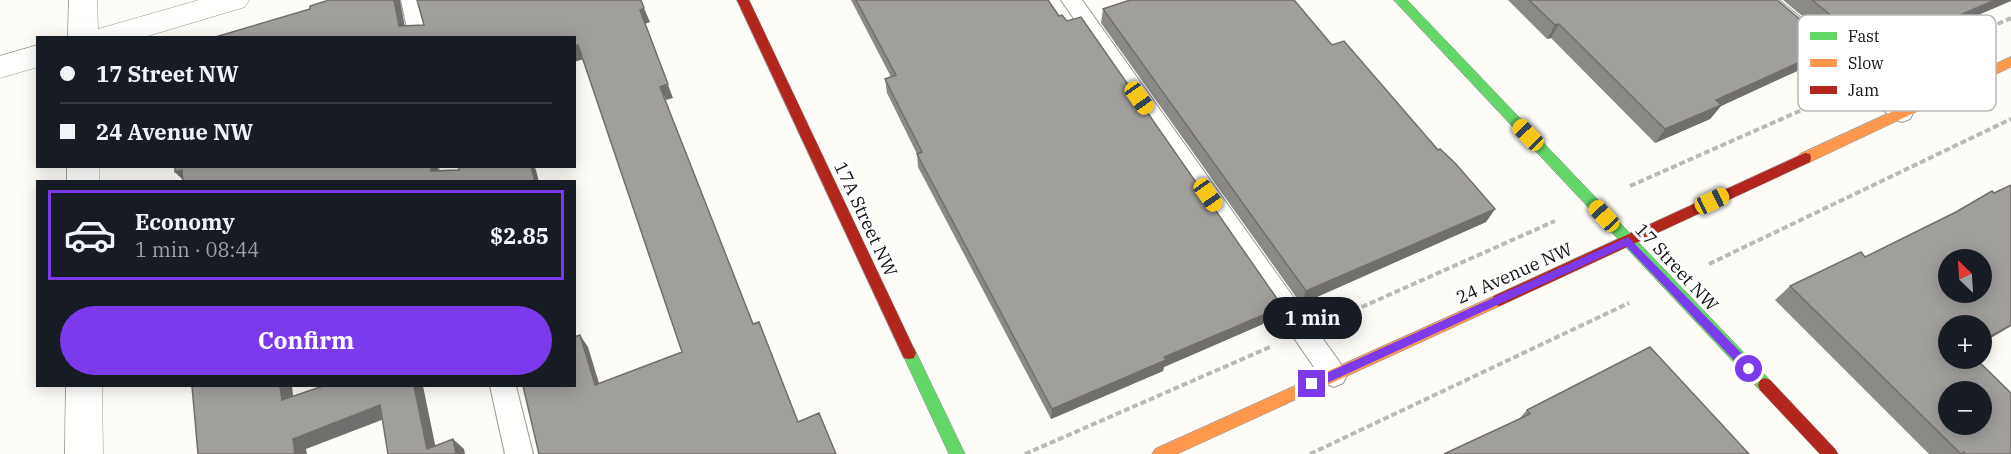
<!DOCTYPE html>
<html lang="en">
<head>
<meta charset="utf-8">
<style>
	:root { --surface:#171b24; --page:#20242c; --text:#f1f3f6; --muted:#9ea1a6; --line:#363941; --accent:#7c3aed }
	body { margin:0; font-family:"IBM Plex Serif",serif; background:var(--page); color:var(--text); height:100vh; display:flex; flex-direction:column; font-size:22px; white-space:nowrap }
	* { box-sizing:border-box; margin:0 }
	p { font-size:20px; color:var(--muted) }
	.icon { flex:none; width:33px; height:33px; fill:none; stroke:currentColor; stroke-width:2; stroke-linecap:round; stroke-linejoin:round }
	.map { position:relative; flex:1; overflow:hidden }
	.details { position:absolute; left:36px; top:180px; width:540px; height:207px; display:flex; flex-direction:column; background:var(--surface); border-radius:0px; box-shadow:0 3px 15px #0003 }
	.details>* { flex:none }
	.banner { position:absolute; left:36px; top:36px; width:540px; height:132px; border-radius:0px; box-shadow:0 3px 15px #0003; display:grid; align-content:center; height:132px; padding:0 24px; background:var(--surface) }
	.needle { width:39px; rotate:335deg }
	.controls { position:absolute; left:1938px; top:249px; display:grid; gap:12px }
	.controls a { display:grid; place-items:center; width:54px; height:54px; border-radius:50%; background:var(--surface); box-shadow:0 3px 15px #0003; font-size:30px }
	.end { position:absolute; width:27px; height:27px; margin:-14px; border:8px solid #7c3aed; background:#fff; box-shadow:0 0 0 3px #fff }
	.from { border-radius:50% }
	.bubble { position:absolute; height:42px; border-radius:21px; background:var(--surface); box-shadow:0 3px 15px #0003; font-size:20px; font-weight:800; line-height:42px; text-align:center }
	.car { position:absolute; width:18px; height:36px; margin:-18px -9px; border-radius:8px; box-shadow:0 0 4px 2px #0007; background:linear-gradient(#f5c518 24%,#345 0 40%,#f5c518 0 76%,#345 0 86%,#f5c518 0) }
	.banner b { display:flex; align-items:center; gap:21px; height:57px; font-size:22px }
	.banner b+b { border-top:2px solid var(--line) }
	.banner i { width:15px; height:15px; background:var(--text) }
	ul { padding:10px 0 0; list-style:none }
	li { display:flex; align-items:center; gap:18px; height:90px; margin:0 12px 9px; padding:0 12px; border:3px solid transparent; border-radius:0px }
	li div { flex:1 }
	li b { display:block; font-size:22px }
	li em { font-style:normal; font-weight:800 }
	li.current { border-color:var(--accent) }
	li>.icon { width:54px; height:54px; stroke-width:1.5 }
	.primary-button { display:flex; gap:12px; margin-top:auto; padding:12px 24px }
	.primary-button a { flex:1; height:69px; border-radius:36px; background:var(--accent); color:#fff; font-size:24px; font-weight:800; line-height:69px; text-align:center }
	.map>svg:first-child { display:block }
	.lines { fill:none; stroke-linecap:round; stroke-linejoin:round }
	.lane-casing { stroke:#979795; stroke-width:2 }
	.street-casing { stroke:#979795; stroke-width:1 }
	.fast-casing { stroke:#8e8d8b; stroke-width:1 }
	.slow-casing { stroke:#8e8d8b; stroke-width:1 }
	.jam-casing { stroke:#8e8d8b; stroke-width:1 }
	.path { stroke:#b9b9b8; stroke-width:4; stroke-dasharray:6 3; stroke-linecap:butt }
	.lane { fill:#fffffe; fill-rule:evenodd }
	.street { fill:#fffffe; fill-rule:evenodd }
	.fast { fill:#63d668; fill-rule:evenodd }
	.slow { fill:#ff974d; fill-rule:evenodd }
	.jam { fill:#b3261e; fill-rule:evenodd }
	.wall { fill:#8a8986 }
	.shaded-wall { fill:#716f6d }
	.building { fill:#a19f9c; stroke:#716f6d; stroke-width:1.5; fill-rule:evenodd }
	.route { fill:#7c3aed }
	.labels { text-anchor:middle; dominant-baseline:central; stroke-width:6; stroke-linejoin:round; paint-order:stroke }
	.street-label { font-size:18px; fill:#111; stroke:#fff }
	.key { fill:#fff; stroke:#b8b8b8; stroke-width:1.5 }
	.key-label { font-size:16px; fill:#111 }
</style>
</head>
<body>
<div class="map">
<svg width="2011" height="454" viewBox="0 0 2011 454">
	<rect width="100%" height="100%" fill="#fdfcf7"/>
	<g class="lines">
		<g class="lane-casing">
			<path id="lane" d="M401,0H421L431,38H409Z
				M1061,0H1082L1343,367L1347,375L1343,383L1334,387L1325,383Z
				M1755,0H1779L1910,107L1913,113L1910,119L1902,122L1894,119L1758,5Z
				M439,166H462L466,182H442Z
				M490,386H516L533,454H505Z"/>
		</g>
		<g class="street-casing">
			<path id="street" d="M69,0H97L98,29L199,0H249L245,7L141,38H68Z
				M38,45V67L0,78V56Z
				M67,166H99V182H67Z
				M66,386H102L103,454H65Z"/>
		</g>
		<g class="fast-casing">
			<path id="fast" d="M1394,0H1407L1770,380L1772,385L1770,390L1765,392L1760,390Z
				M909,347L914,348L965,454H949L902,353L904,348Z"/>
		</g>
		<g class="slow-casing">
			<path id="slow" d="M2011,57V67L1810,162L1805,163L1799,158L1800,154Z
				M1499,294L1504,296L1506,300L1504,304L1177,454H1152L1155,449Z"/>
		</g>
		<g class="jam-casing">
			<path id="jam" d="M737,0H749L916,353L914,358L909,359L904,358Z
				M1805,153L1810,154L1811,158L1810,162L1504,304L1499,306L1494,304L1492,300L1494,296Z
				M1765,378L1770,380L1835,449L1838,454H1820L1760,390L1758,385L1760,380Z"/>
		</g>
		<path class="path" d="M1899,68L2011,18
			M1630,186L1829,98
			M1709,264L2011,119
			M1337,318L1555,221
			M1025,454L1270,347
			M1310,454L1629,303"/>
		<use href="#lane" class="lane"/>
		<use href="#street" class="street"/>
		<use href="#fast" class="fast"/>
		<use href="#slow" class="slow"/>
		<use href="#jam" class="jam"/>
	</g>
	<path class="wall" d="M851,0H1048L1059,16L1280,303L1275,315L1265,319L1263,324L1164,367L1163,371L1051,419L918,167L917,154L887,93L885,79L891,77Z
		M1508,0H1777L1821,60L1721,106L1710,119L1655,143L1551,38L1547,39Z
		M1783,0H2011L1862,65Z
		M1103,9L1438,150L1495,209L1486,222L1301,304L1101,23Z
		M2011,185V326L1982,343V326H1948L2011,454H1929L1775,300L1790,286L1865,257Z
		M1527,410L1749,454L1519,419Z"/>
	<path class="shaded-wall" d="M394,0H400L407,38L399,26Z
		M1995,0H2011V1L1862,65L1875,51Z
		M644,8L650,22L645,24L673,98L666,100L660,87L640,10Z
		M1559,24L1551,38L1547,39L1555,25Z
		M578,45L584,59L574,62V46Z
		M1833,47L1821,60L1721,106L1710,119L1655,143L1665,129L1716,100Z
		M431,166H438L440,182L431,171Z
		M531,166H534L536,170L539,182H535Z
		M182,170L185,182L175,172Z
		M1495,209L1486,222L1301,304L1306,291Z
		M1280,303L1275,315L1265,319L1263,324L1164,367L1163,371L1051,419L1052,409Z
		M2011,325V326L1982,343V341Z
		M580,335L588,347L603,396L595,385Z
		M280,386H292L295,411L282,400Z
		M414,386H423L437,454L427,449Z
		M380,405L392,416L306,449L307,454H295L293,439Z
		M453,439L464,449L465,454H456Z"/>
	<path class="building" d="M329,0H394L399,26L424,25L417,0H641L644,8L640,10L668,84L660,87L753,324L759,322L798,422L819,413L836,454H539L523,386H574V337L580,335L595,385L682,352L578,45L574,46V38H212L310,9V6Z
		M856,0H1048L1059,16L1062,15L1067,21L1081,17L1280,303L1265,309L1268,313L1164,357L1166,360L1052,409L917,154L922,152L885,79L896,75Z
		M1130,0H1294L1332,45L1344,41L1438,150L1440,149L1455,163L1495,209L1306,291L1103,9Z
		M1529,0H1777L1833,47L1716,100L1721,105L1665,129L1559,24L1555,25Z
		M1812,0H1995L1875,51Z
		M175,166H431V171L459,170L458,166H531L535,182H183L182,170L175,172Z
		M2011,185V325L1982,341V326H1948V358H1975L2011,393V454H1965L1964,452L1961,454L1790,286L1861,252L1865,257L1956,212L1992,191L1994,193ZM1948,260H1982V292H1948ZM1948,392H1982V424H1948Z
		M1650,347L1749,454H1444L1530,414L1527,410Z
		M192,386H280L282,400L323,386H414L427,449L453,439L456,454H388L380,405L293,439L295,454H198Z"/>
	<path class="route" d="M1628,237L1753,365V372H1745L1626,246L1316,388H1309V381Z"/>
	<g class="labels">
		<g class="street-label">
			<text transform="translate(866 219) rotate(65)">17A Street NW</text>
			<text transform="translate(1677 267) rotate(47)">17 Street NW</text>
			<text transform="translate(1514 273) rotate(-24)">24 Avenue NW</text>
		</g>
	</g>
	<rect x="1798" y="15" width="198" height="96" rx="9" class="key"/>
	<rect x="1810" y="32" width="27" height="8" fill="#63d668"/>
	<rect x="1810" y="59" width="27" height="8" fill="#ff974d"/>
	<rect x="1810" y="86" width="27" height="8" fill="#b3261e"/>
	<g class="key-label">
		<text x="1848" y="42">Fast</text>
		<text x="1848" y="69">Slow</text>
		<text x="1848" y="96">Jam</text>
	</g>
</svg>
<div class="controls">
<a><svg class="needle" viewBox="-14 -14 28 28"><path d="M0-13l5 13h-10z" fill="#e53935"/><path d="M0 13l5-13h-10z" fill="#9ea1a6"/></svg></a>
<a>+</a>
<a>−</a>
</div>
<i class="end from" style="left:1749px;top:369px"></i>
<i class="end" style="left:1312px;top:384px"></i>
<div class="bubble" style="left:1263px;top:297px;width:99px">1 min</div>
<i class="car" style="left:1139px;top:98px;rotate:145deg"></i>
<i class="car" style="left:1528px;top:135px;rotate:316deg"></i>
<i class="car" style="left:1208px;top:195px;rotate:145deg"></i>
<i class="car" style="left:1712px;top:201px;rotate:65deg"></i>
<i class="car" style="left:1604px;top:216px;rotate:317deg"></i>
<div class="banner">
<b><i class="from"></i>17 Street NW</b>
<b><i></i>24 Avenue NW</b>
</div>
<section class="details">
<ul>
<li class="current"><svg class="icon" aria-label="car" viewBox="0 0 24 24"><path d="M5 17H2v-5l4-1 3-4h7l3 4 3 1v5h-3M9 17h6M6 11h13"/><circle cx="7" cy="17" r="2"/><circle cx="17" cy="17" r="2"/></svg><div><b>Economy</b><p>1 min · 08:44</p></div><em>$2.85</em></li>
</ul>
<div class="primary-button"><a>Confirm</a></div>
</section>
</div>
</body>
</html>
